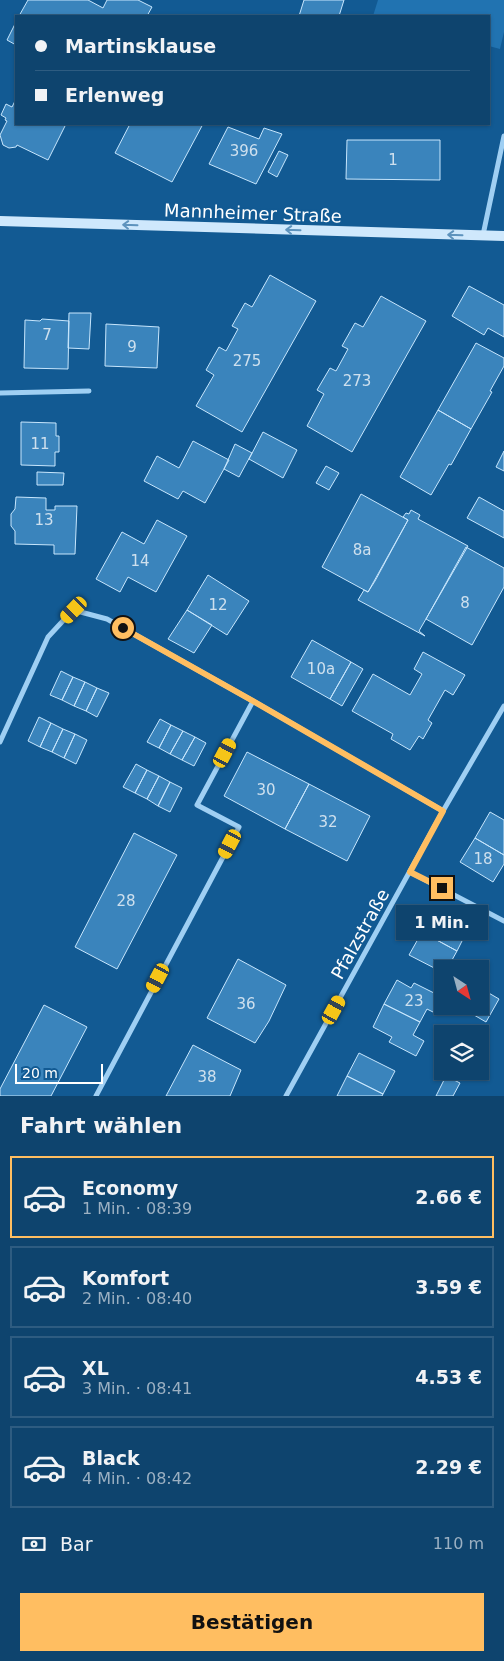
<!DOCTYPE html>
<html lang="de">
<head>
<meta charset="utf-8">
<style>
	:root { --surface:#0e446e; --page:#174b73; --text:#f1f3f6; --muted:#9bb0c2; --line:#2e5c81; --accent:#ffbe61 }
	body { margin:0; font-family:"DejaVu Sans",sans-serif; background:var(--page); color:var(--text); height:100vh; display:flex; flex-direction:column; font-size:19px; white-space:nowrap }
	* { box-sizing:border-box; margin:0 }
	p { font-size:16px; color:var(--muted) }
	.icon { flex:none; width:28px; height:28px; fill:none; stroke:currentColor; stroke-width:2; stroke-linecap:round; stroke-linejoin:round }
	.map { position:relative; height:1096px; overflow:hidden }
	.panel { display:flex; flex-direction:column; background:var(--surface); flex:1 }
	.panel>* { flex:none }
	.guide { position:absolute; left:15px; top:15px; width:475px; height:110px; border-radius:0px; box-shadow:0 1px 4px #0004,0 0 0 1px var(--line); display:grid; align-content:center; height:110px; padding:0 20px; background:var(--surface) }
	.needle { width:32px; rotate:144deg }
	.fabs { position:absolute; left:434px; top:960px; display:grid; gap:10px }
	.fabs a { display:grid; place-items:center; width:55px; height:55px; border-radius:0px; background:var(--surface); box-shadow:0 1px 4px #0004,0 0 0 1px var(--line); font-size:25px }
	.scale { position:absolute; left:15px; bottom:12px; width:88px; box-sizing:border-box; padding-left:5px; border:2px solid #fff; border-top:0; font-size:14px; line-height:18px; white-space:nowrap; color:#fff; -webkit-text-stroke:4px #125a93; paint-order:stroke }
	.end { position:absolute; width:22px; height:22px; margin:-11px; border:6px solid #ffbe61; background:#111; box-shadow:0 0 0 2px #111 }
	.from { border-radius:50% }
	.bubble { position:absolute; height:35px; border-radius:0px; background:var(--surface); box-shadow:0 1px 4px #0004,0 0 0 1px var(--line); font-size:16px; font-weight:700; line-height:35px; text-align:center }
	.car { position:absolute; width:15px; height:30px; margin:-15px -8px; border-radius:6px; box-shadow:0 0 4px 1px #0007; background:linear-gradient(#f5c518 24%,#345 0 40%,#f5c518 0 76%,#345 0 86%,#f5c518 0) }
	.guide b { display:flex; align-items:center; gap:18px; height:48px; font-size:19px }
	.guide b+b { border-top:1px solid var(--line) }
	.guide i { width:12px; height:12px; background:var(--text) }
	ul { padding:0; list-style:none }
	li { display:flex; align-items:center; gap:15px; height:82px; margin:0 10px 8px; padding:0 10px; border:2px solid var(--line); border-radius:0px }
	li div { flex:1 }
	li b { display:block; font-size:19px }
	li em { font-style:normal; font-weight:700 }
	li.on { border-color:var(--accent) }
	li>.icon { width:45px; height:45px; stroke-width:1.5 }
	h2 { padding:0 20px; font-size:22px; line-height:60px }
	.pay { display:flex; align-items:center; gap:12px; height:55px; padding:0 20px; font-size:19px }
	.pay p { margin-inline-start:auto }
	.cta { display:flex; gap:10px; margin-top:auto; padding:10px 20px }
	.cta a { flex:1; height:58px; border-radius:0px; background:var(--accent); color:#111; font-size:20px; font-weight:700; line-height:58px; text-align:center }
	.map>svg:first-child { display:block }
	.green { fill:#2173b1 }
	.building { fill:#3a84bc; stroke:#c7e6fd }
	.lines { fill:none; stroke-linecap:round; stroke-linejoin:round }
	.street { stroke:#9fcff3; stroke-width:5 }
	.secondary { stroke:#cfe8fc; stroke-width:10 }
	.oneway { stroke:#5e93bd }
	.route { stroke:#ffbe61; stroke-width:6 }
	.labels { text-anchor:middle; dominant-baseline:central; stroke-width:4; stroke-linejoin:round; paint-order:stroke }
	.number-label { font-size:15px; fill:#cee0ee }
	.street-label { font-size:18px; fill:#fff; stroke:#125a93 }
</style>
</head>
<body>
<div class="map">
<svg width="504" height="1096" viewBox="0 0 504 1096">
	<rect width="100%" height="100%" fill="#125a93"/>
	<path class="green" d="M378,0H504V32L500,49L489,46V16H373Z"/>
	<path class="building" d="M28,0H88L103,8L107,0H138L152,7L147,16H19Z
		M304,0H344L339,16H299Z
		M16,22V45L7,40Z
		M15,101L16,124H61L65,126L48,160L17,145L16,147L9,148L3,145L0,135L7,121L5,120L6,118L1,115L6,104L12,107Z
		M130,124H203L172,182L115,153Z
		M228,127L259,139L264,128L282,134L256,184L209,164Z
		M347,140H440V180L346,179Z
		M279,151L288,155L277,177L268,172Z
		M270,275L316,301L242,432L196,406L214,375L206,370L219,347L226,351L238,329L232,326L245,303L252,307Z
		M469,286L504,305V337L488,328L484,335L452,316Z
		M381,296L426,321L352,452L307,426L324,394L317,390L330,368L336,371L348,349L342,346L355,323L363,327Z
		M69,313H91L89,349L68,348Z
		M42,319L69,321L68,369L24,368L25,320L40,321Z
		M106,324L159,327L157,368L105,366Z
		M476,343L504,358V366L490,391L492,392L471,429L438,410Z
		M438,410L471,429L451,465L449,464L431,495L400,477Z
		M21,422L56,423V436H59V452H55V466L21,465Z
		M263,432L297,450L283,478L249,459Z
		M193,441L229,460L205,503L183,491L178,499L144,481L157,456L179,468Z
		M235,444L252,453L239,477L224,469Z
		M504,451V471L496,467Z
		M326,466L339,473L329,490L316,483Z
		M37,472L64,473L63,485H37Z
		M361,494L408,520L368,592L322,567Z
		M16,497L46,498V510H55V506H77L75,554H54V545L15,544V531L11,526V514L15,509Z
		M479,497L504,511V538L467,518Z
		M411,510L420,515L418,519L468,546L419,631L425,636L358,600L364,590L368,592L375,581L408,520L403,517L406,513L409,514Z
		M157,520L187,536L156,592L128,577L120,592L96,579L122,532L144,544Z
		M466,547L504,568V587L472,645L426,619Z
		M208,575L249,601L227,635L187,610Z
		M187,610L212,625L194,653L168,639Z
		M312,640L351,662L330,699L291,677Z
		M423,652L465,675L453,695L445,690L428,720L432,723L423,739L419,736L410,750L391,739L393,734L352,711L373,674L410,695L422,674L414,669Z
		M351,662L363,669L342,706L330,699Z
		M61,671L73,677L62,700L50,695Z
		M73,677L85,682L74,706L62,700Z
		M85,682L97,688L86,711L74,706Z
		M97,688L109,693L97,717L86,711Z
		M39,717L51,723L40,747L28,741Z
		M160,719L171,725L159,748L147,742Z
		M51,723L63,729L52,752L40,747Z
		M171,725L183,731L170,754L159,748Z
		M63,729L75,734L64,758L52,752Z
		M183,731L195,737L182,760L170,754Z
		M75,734L87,740L76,764L64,758Z
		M195,737L206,743L194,766L182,760Z
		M247,752L309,784L285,829L224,796Z
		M136,764L147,770L135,793L123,787Z
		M147,770L159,776L147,799L135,793Z
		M159,776L170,782L158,806L147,799Z
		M170,782L182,788L170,812L158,806Z
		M309,784L370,816L347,861L285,829Z
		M490,812L504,820V855L475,838Z
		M134,833L177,855L117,969L75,947Z
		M475,838L504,855V864L493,882L460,862Z
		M433,911L468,929L457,951L422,932Z
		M422,932L457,951L447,969H442V972L409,955Z
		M238,959L286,985L269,1021L255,1043L207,1018Z
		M397,980L411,988L414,983L442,997V1005L437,1014L427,1009L420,1022L384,1004Z
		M487,992L499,999L486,1022L474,1015L480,1006Z
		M384,1004L420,1022L413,1035L424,1041L416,1056L389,1042L392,1037L373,1027Z
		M44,1005L87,1027L51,1096H0V1089Z
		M193,1045L241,1070L230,1096H166Z
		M359,1053L395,1071L383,1094L347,1076Z
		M347,1076L383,1094L382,1096H337Z
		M446,1076L460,1083L453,1096H436Z"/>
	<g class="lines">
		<path class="street" d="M483,235L504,136
			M0,393L89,391
			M0,742L48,637L73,610L107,619L253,701L443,811
			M410,872L504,921
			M96,1096L239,827L197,805L253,701
			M286,1096L443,811L504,706"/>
		<path class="secondary" d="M0,221L504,236"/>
	</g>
	<defs><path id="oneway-shaft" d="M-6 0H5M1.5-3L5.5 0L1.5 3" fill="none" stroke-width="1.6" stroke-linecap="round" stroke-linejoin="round" transform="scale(1.25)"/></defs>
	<g class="oneway">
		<use href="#oneway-shaft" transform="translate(130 225) rotate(-178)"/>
		<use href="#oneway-shaft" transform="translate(293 230) rotate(-178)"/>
		<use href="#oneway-shaft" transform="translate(455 235) rotate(-178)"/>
	</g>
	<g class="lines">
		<path class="route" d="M123,628L253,701L443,811L410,872L442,888"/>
	</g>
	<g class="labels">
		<g class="number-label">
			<text x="244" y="151">396</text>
			<text x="393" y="160">1</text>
			<text x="47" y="335">7</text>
			<text x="132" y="347">9</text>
			<text x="247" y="361">275</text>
			<text x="357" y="381">273</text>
			<text x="40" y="444">11</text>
			<text x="44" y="520">13</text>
			<text x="362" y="550">8a</text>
			<text x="140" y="561">14</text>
			<text x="465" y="603">8</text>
			<text x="218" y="605">12</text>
			<text x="321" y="669">10a</text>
			<text x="266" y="790">30</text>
			<text x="328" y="822">32</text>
			<text x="483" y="859">18</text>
			<text x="126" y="901">28</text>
			<text x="414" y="1001">23</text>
			<text x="246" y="1004">36</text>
			<text x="207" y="1077">38</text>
		</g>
		<g class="street-label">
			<text transform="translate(253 213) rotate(2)">Mannheimer Straße</text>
			<text transform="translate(360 934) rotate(-61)">Pfalzstraße</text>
		</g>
	</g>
</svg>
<div class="fabs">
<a><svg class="needle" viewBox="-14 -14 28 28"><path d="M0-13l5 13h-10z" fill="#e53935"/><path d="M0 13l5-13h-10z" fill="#9bb0c2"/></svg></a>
<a><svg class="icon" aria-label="layers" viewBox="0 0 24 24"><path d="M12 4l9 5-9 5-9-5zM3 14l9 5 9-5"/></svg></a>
</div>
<div class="scale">20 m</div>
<i class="end from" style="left:123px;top:628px"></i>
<i class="end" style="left:442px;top:888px"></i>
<div class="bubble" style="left:396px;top:905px;width:92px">1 Min.</div>
<i class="car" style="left:74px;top:610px;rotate:224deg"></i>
<i class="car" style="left:225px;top:753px;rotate:28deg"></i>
<i class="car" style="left:230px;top:844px;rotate:208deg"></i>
<i class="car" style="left:158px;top:978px;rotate:208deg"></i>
<i class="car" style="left:334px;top:1010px;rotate:29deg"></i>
<div class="guide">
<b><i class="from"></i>Martinsklause</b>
<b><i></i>Erlenweg</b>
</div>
</div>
<section class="panel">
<h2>Fahrt wählen</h2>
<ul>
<li class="on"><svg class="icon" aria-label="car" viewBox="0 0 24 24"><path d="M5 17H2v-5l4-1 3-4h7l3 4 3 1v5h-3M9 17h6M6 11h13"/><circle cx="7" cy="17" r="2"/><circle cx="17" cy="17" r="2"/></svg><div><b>Economy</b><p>1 Min. · 08:39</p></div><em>2.66 €</em></li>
<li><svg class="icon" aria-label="car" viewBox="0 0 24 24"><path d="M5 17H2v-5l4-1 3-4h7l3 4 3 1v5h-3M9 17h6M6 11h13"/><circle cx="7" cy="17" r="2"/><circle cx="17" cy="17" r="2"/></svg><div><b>Komfort</b><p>2 Min. · 08:40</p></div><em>3.59 €</em></li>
<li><svg class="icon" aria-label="car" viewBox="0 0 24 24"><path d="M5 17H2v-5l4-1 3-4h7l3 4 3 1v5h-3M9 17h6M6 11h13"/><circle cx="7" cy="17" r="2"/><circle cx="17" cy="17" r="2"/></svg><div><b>XL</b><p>3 Min. · 08:41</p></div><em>4.53 €</em></li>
<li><svg class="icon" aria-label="car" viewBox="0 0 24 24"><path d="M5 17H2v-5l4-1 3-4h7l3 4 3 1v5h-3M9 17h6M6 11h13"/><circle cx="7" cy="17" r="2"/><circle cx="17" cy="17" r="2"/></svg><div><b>Black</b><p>4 Min. · 08:42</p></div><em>2.29 €</em></li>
</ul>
<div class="pay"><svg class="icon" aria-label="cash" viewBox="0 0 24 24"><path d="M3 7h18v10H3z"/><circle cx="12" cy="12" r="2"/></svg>Bar<p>110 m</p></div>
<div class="cta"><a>Bestätigen</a></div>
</section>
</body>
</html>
